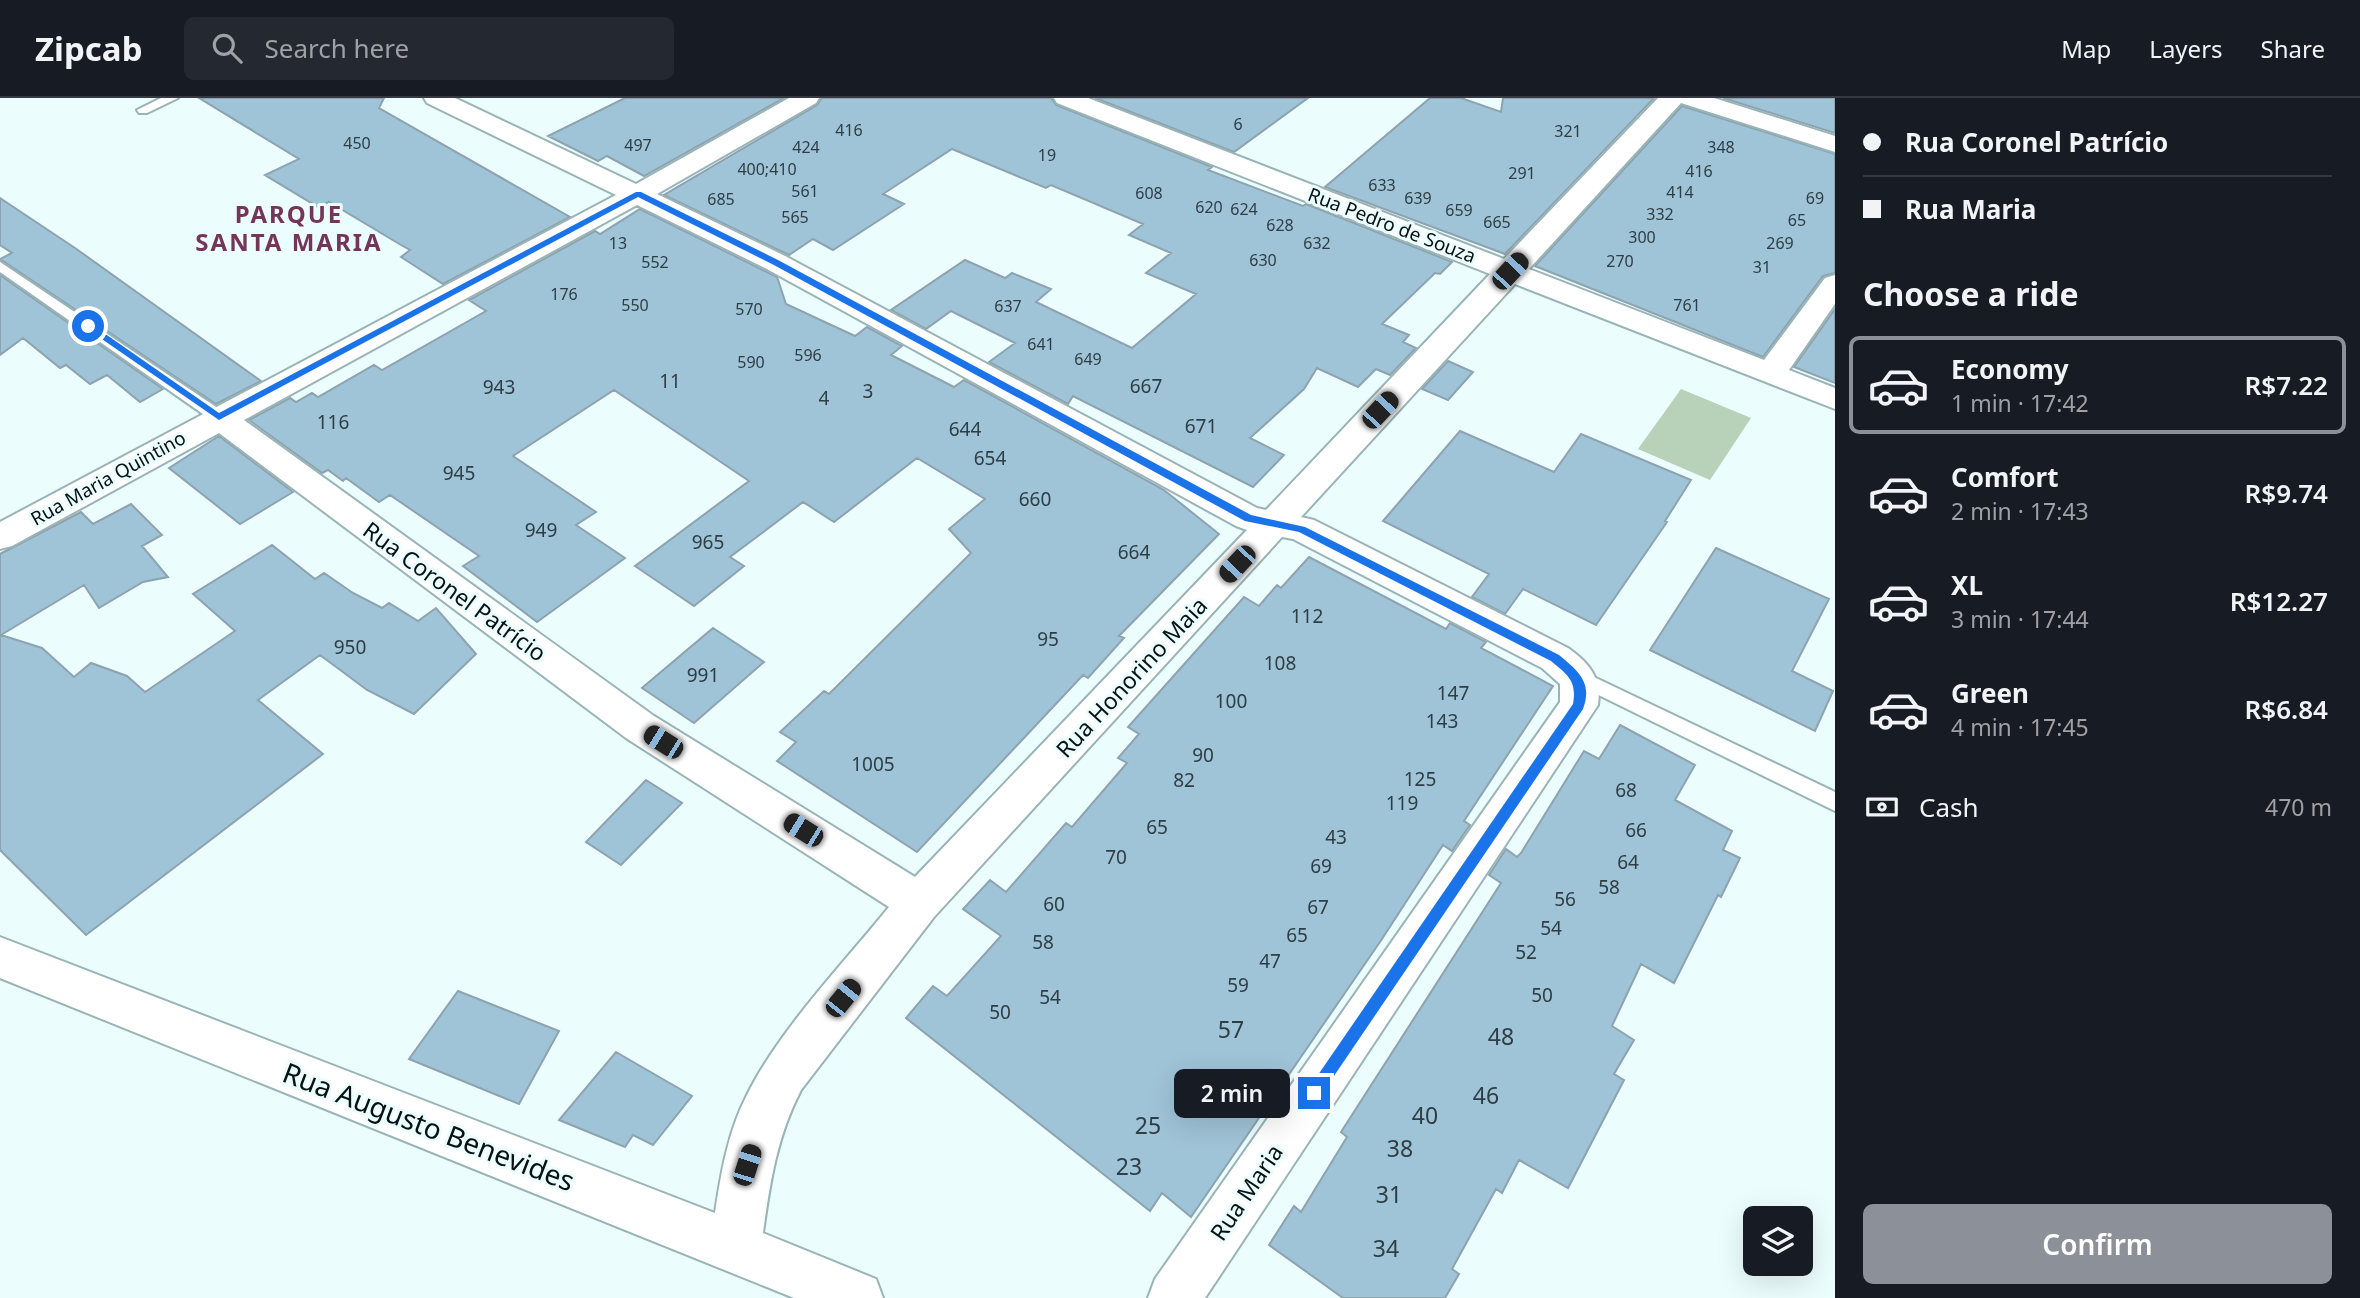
<!DOCTYPE html>
<html lang="en">
<head>
<meta charset="utf-8">
<style>
	:root { --surface:#171b24; --page:#242831; --text:#f1f3f6; --muted:#9ea1a6; --line:#363941; --accent:#8c9099 }
	body { margin:0; font-family:"Noto Sans",sans-serif; background:var(--page); color:var(--text); height:100vh; display:flex; flex-direction:column; font-size:26px; white-space:nowrap }
	* { box-sizing:border-box; margin:0 }
	p { font-size:23px; color:var(--muted) }
	.icon { flex:none; width:38px; height:38px; fill:none; stroke:currentColor; stroke-width:2; stroke-linecap:round; stroke-linejoin:round }
	.map { position:relative; flex:1; overflow:hidden }
	.panel { display:flex; flex-direction:column; background:var(--surface); width:525px }
	.panel>* { flex:none }
	.guide { display:grid; align-content:center; height:154px; padding:0 28px; background:var(--surface) }
	.fabs { position:absolute; left:1743px; top:1108px; display:grid; gap:14px }
	.fabs a { display:grid; place-items:center; width:70px; height:70px; border-radius:10px; background:var(--surface); box-shadow:0 7px 28px #0002; font-size:35px }
	.end { position:absolute; width:32px; height:32px; margin:-16px; border:9px solid #1a73e8; background:#fff; box-shadow:0 0 0 4px #fff }
	.from { border-radius:50% }
	.bubble { position:absolute; height:49px; border-radius:10px; background:var(--surface); box-shadow:0 7px 28px #0002; font-size:23px; font-weight:600; line-height:49px; text-align:center }
	.car { position:absolute; width:21px; height:42px; margin:-21px -10px; border-radius:9px; box-shadow:0 0 5px 2px #0007; background:linear-gradient(#222 24%,#8ab4d8 0 40%,#222 0 76%,#8ab4d8 0 86%,#222 0) }
	.guide b { display:flex; align-items:center; gap:24px; height:66px; font-size:26px }
	.guide b+b { border-top:2px solid var(--line) }
	.guide i { width:18px; height:18px; background:var(--text) }
	ul { padding:0; list-style:none }
	li { display:flex; align-items:center; gap:21px; height:98px; margin:0 14px 10px; padding:0 14px; border:4px solid transparent; border-radius:10px }
	li div { flex:1 }
	li b { display:block; font-size:26px }
	li em { font-style:normal; font-weight:600 }
	li.selected { border-color:var(--accent) }
	li>.icon { width:63px; height:63px; stroke-width:1.5 }
	h2 { padding:0 28px; font-size:32px; line-height:84px }
	.pay { display:flex; align-items:center; gap:18px; height:77px; padding:0 28px; font-size:26px }
	.pay p { margin-inline-start:auto }
	.button { display:flex; gap:14px; margin-top:auto; padding:14px 28px }
	.button a { flex:1; height:80px; border-radius:10px; background:var(--accent); color:#fff; font-size:28px; font-weight:600; line-height:80px; text-align:center }
	header { display:flex; align-items:center; gap:42px; box-sizing:border-box; height:98px; padding:0 35px; background:var(--surface); border-bottom:2px solid var(--line) }
	header strong { font-size:33px }
	nav { display:flex; gap:38px; margin-inline-start:auto; font-size:24px }
	.search { width:490px; height:63px; background:var(--page); display:flex; align-items:center; gap:18px; box-sizing:border-box; padding:0 24px; border-radius:10px; color:var(--muted); font-size:26px }
	main { display:flex; flex:1; min-height:0 }
	.map>svg:first-child { display:block }
	.green { fill:#b8d1b9 }
	.building { fill:#9fc3d7; stroke:#8da3af; stroke-width:2 }
	.lines { fill:none; stroke-linecap:round; stroke-linejoin:round }
	.service-casing { stroke:#99b4b7; stroke-width:4 }
	.minor-casing { stroke:#99b4b7; stroke-width:4 }
	.service { fill:#fff; fill-rule:evenodd }
	.minor { fill:#fff; fill-rule:evenodd }
	.route { fill:#1a73e8 }
	.labels { text-anchor:middle; dominant-baseline:central; stroke-width:6; stroke-linejoin:round; paint-order:stroke }
	.far-number-label { font-size:16px; fill:#2e3e44 }
	.far-street-label { font-size:19px; fill:#081213; stroke:#ecfdfe }
	.number-label { font-size:19px; fill:#2e3e44 }
	.street-label { font-size:23px; fill:#081213; stroke:#ecfdfe }
	.near-number-label { font-size:23px; fill:#2e3e44 }
	.far-district-label { font-size:24px; font-weight:bold; letter-spacing:2px; fill:#753559; stroke:#ecfdfe }
	.near-street-label { font-size:28px; fill:#081213; stroke:#ecfdfe }
</style>
</head>
<body>
<header>
<strong>Zipcab</strong>
<div class="search"><svg class="icon" aria-label="search" viewBox="0 0 24 24"><circle cx="10" cy="10" r="6"/><path d="M15 15l6 6"/></svg>Search here</div>
<nav><a>Map</a><a>Layers</a><a>Share</a></nav>
</header>
<main>
<div class="map">
<svg width="1835" height="1200" viewBox="0 0 1835 1200">
	<rect width="100%" height="100%" fill="#ecfdfe"/>
	<path class="green" d="M1681,291L1751,320L1710,382L1638,351Z"/>
	<path class="building" d="M199,0H384L379,10L570,119L443,186L401,159L410,152L401,147L329,104L318,109L265,77L299,61Z
		M625,0H784L644,78L607,58L598,63L548,38Z
		M822,0H1051L1056,7L1212,69L1208,72L1303,108L1306,106L1452,164L1440,176L1435,175L1382,226L1409,237L1403,244L1416,250L1390,277L1376,271L1358,289L1317,270L1304,291L1250,340L1284,357L1253,389L1073,298L1068,306L989,264L1015,245L951,213L926,231L891,212L965,162L1005,180L1012,175L1051,191L1036,204L1132,250L1196,196L1146,175L1171,155L1129,137L1143,126L1051,87L1046,90L952,51L883,96L904,106L833,152L813,141L789,157L664,97L817,7Z
		M1095,0H1308L1234,54Z
		M1430,0H1461L1501,14L1503,0H1654L1505,156L1325,89Z
		M1723,0H1835V35Z
		M1682,8L1835,56V175L1823,178L1763,259L1535,168Z
		M0,100L75,150L261,283L216,306L0,161L12,155L0,147Z
		M640,111L777,179L786,206L855,238L867,229L902,248L891,257L954,289L964,282L1164,392L1219,436L1119,538L1124,540L1088,580L1083,577L917,754L777,663L796,644L780,634L824,593L829,596L971,455L949,431L985,401L917,360L834,424L803,404L730,459L744,468L694,508L635,468L749,383L614,292L513,358L596,414L576,427L625,460L537,524L463,468L479,458L390,397L379,404L346,380L343,383L328,372L322,375L249,322L290,300L296,304L312,295L318,299L374,267L382,272L486,213L469,202L595,133L600,136Z
		M0,177L163,291L140,304L107,277L90,286L66,267L60,270L23,240L0,257Z
		M1835,211V285L1794,269Z
		M1448,263L1473,274L1448,302L1422,291Z
		M1460,333L1554,374L1581,336L1691,382L1665,423L1667,424L1596,527L1523,491L1505,516L1472,499L1489,476L1383,423Z
		M219,338L293,394L240,426L169,370Z
		M131,406L162,437L142,448L168,479L143,484L99,510L84,487L1,537L42,550L74,579L91,565L127,578L145,594L235,533L193,496L272,447L315,481L324,475L353,495L382,510L389,505L418,523L436,510L476,556L414,616L367,592L320,557L258,602L323,656L86,837L0,752V456L81,414L93,426Z
		M1716,450L1829,501L1792,573L1833,593L1815,633L1650,552Z
		M1309,459L1446,531L1450,525L1486,544L1481,550L1553,588L1464,723L1470,727L1452,753L1443,747L1382,841L1191,1119L1162,1095L1150,1113L906,920L933,888L947,898L1001,838L963,811L990,782L1006,794L1066,725L1072,729L1127,665L1118,660L1139,636L1128,629L1244,499L1259,508L1277,487L1281,490Z
		M713,530L764,564L694,625L642,590Z
		M1620,627L1695,667L1675,702L1732,733L1723,752L1740,760L1721,799L1718,797L1674,885L1641,866L1612,928L1634,942L1614,976L1624,982L1568,1090L1519,1062L1502,1095L1496,1091L1452,1171L1459,1176L1445,1200H1343L1269,1147L1294,1108L1301,1114L1347,1039L1341,1034L1501,785L1489,777L1506,751L1517,759L1521,755L1584,653L1599,661Z
		M646,682L682,705L621,767L586,744Z
		M458,893L559,933L519,1006L409,961Z
		M616,954L692,998L653,1047L633,1037L625,1049L559,1022Z"/>
	<g class="lines">
		<g class="service-casing">
			<path id="service" d="M161,0H178L147,15H139L137,12Z
				M0,164L225,315L227,319L225,323H213L0,174Z
				M1577,571L1835,694V713L1570,583L1568,578L1570,573Z"/>
		</g>
		<g class="minor-casing">
			<path id="minor" d="M424,0H455L636,86L789,0H819L816,5L657,96L785,158L1257,410L1266,412L1490,176L1057,5L1054,0H1088L1504,161L1658,0H1714L1835,38V54L1681,5L1529,171L1764,262L1825,180L1835,177V206L1789,272L1835,290V311L1515,186L1301,419L1314,422L1568,550C1589,565 1602,580 1598,607L1205,1200H1148L1155,1181L1560,604V586L1542,570L1293,441L1282,439L934,819L801,992C777,1038 770,1084 763,1135L876,1181L883,1200H794L0,880V839L715,1115C721,1075 728,1034 747,997C779,932 843,866 889,809L626,640L219,335L12,448L0,451V424L616,97L427,5ZM637,107L765,170L1236,428L1247,432L915,779L654,618L244,322Z"/>
		</g>
		<use href="#service" class="service"/>
		<use href="#minor" class="minor"/>
	</g>
	<path class="route" d="M636,94H641L778,162L1251,417L1305,429L1559,557C1578,573 1593,584 1583,611L1319,1000H1309V990L1573,606C1577,583 1568,577 1551,563L1299,434L1245,423L772,166L638,99L219,322L83,228L91,226L219,315Z"/>
	<g class="labels">
		<g class="far-number-label">
			<text x="1238" y="26">6</text>
			<text x="849" y="32">416</text>
			<text x="1568" y="33">321</text>
			<text x="357" y="45">450</text>
			<text x="638" y="47">497</text>
			<text x="806" y="49">424</text>
			<text x="1721" y="49">348</text>
			<text x="1047" y="57">19</text>
			<text x="767" y="71">400;410</text>
			<text x="1699" y="73">416</text>
			<text x="1522" y="75">291</text>
			<text x="1382" y="87">633</text>
			<text x="805" y="93">561</text>
			<text x="1680" y="94">414</text>
			<text x="1149" y="95">608</text>
			<text x="1418" y="100">639</text>
			<text x="1815" y="100">69</text>
			<text x="721" y="101">685</text>
			<text x="1209" y="109">620</text>
			<text x="1244" y="111">624</text>
			<text x="1459" y="112">659</text>
			<text x="1660" y="116">332</text>
			<text x="795" y="119">565</text>
			<text x="1797" y="122">65</text>
			<text x="1497" y="124">665</text>
			<text x="1280" y="127">628</text>
			<text x="1642" y="139">300</text>
			<text x="618" y="145">13</text>
			<text x="1317" y="145">632</text>
			<text x="1780" y="145">269</text>
			<text x="1263" y="162">630</text>
			<text x="1620" y="163">270</text>
			<text x="655" y="164">552</text>
			<text x="1762" y="169">31</text>
			<text x="564" y="196">176</text>
			<text x="635" y="207">550</text>
			<text x="1687" y="207">761</text>
			<text x="1008" y="208">637</text>
			<text x="749" y="211">570</text>
			<text x="1041" y="246">641</text>
			<text x="808" y="257">596</text>
			<text x="1088" y="261">649</text>
			<text x="751" y="264">590</text>
		</g>
		<g class="far-street-label">
			<text transform="translate(1392 127) rotate(21)">Rua Pedro de Souza</text>
			<text transform="translate(108 380) rotate(-29)">Rua Maria Quintino</text>
		</g>
		<g class="number-label">
			<text x="670" y="283">11</text>
			<text x="1146" y="288">667</text>
			<text x="499" y="289">943</text>
			<text x="868" y="293">3</text>
			<text x="824" y="300">4</text>
			<text x="333" y="324">116</text>
			<text x="1201" y="328">671</text>
			<text x="965" y="331">644</text>
			<text x="990" y="360">654</text>
			<text x="459" y="375">945</text>
			<text x="1035" y="401">660</text>
			<text x="541" y="432">949</text>
			<text x="708" y="444">965</text>
			<text x="1134" y="454">664</text>
			<text x="1307" y="518">112</text>
			<text x="1048" y="541">95</text>
			<text x="350" y="549">950</text>
			<text x="1280" y="565">108</text>
			<text x="703" y="577">991</text>
			<text x="1453" y="595">147</text>
			<text x="1231" y="603">100</text>
			<text x="1442" y="623">143</text>
			<text x="1203" y="657">90</text>
			<text x="873" y="666">1005</text>
			<text x="1420" y="681">125</text>
			<text x="1184" y="682">82</text>
			<text x="1626" y="692">68</text>
			<text x="1402" y="705">119</text>
			<text x="1157" y="729">65</text>
			<text x="1636" y="732">66</text>
			<text x="1336" y="739">43</text>
			<text x="1116" y="759">70</text>
			<text x="1628" y="764">64</text>
			<text x="1321" y="768">69</text>
			<text x="1609" y="789">58</text>
			<text x="1565" y="801">56</text>
			<text x="1054" y="806">60</text>
			<text x="1318" y="809">67</text>
			<text x="1551" y="830">54</text>
			<text x="1297" y="837">65</text>
			<text x="1043" y="844">58</text>
			<text x="1526" y="854">52</text>
			<text x="1270" y="863">47</text>
			<text x="1238" y="887">59</text>
			<text x="1542" y="897">50</text>
			<text x="1050" y="899">54</text>
			<text x="1000" y="914">50</text>
		</g>
		<g class="street-label">
			<text transform="translate(455 493) rotate(36)">Rua Coronel Patrício</text>
			<text transform="translate(1131 579) rotate(-47)">Rua Honorino Maia</text>
			<text transform="translate(1246 1094) rotate(-56)">Rua Maria</text>
		</g>
		<g class="near-number-label">
			<text x="1231" y="931">57</text>
			<text x="1501" y="938">48</text>
			<text x="1486" y="997">46</text>
			<text x="1425" y="1017">40</text>
			<text x="1148" y="1027">25</text>
			<text x="1400" y="1050">38</text>
			<text x="1129" y="1068">23</text>
			<text x="1389" y="1096">31</text>
			<text x="1386" y="1150">34</text>
		</g>
		<g class="far-district-label">
			<text x="289" y="115">PARQUE<tspan x="289" dy="28">SANTA MARIA</tspan></text>
		</g>
		<g class="near-street-label">
			<text transform="translate(429 1028) rotate(21)">Rua Augusto Benevides</text>
		</g>
	</g>
</svg>
<div class="fabs">
<a><svg class="icon" aria-label="layers" viewBox="0 0 24 24"><path d="M12 4l9 5-9 5-9-5zM3 14l9 5 9-5"/></svg></a>
</div>
<i class="end from" style="left:88px;top:228px"></i>
<i class="end" style="left:1314px;top:995px"></i>
<div class="bubble" style="left:1174px;top:971px;width:116px">2 min</div>
<i class="car" style="left:1510px;top:173px;rotate:43deg"></i>
<i class="car" style="left:1380px;top:312px;rotate:43deg"></i>
<i class="car" style="left:1237px;top:466px;rotate:223deg"></i>
<i class="car" style="left:663px;top:644px;rotate:302deg"></i>
<i class="car" style="left:803px;top:732px;rotate:302deg"></i>
<i class="car" style="left:843px;top:900px;rotate:39deg"></i>
<i class="car" style="left:747px;top:1067px;rotate:18deg"></i>
</div>
<section class="panel">
<div class="guide">
<b><i class="from"></i>Rua Coronel Patrício</b>
<b><i></i>Rua Maria</b>
</div>
<h2>Choose a ride</h2>
<ul>
<li class="selected"><svg class="icon" aria-label="car" viewBox="0 0 24 24"><path d="M5 17H2v-5l4-1 3-4h7l3 4 3 1v5h-3M9 17h6M6 11h13"/><circle cx="7" cy="17" r="2"/><circle cx="17" cy="17" r="2"/></svg><div><b>Economy</b><p>1 min · 17:42</p></div><em>R$7.22</em></li>
<li><svg class="icon" aria-label="car" viewBox="0 0 24 24"><path d="M5 17H2v-5l4-1 3-4h7l3 4 3 1v5h-3M9 17h6M6 11h13"/><circle cx="7" cy="17" r="2"/><circle cx="17" cy="17" r="2"/></svg><div><b>Comfort</b><p>2 min · 17:43</p></div><em>R$9.74</em></li>
<li><svg class="icon" aria-label="car" viewBox="0 0 24 24"><path d="M5 17H2v-5l4-1 3-4h7l3 4 3 1v5h-3M9 17h6M6 11h13"/><circle cx="7" cy="17" r="2"/><circle cx="17" cy="17" r="2"/></svg><div><b>XL</b><p>3 min · 17:44</p></div><em>R$12.27</em></li>
<li><svg class="icon" aria-label="car" viewBox="0 0 24 24"><path d="M5 17H2v-5l4-1 3-4h7l3 4 3 1v5h-3M9 17h6M6 11h13"/><circle cx="7" cy="17" r="2"/><circle cx="17" cy="17" r="2"/></svg><div><b>Green</b><p>4 min · 17:45</p></div><em>R$6.84</em></li>
</ul>
<div class="pay"><svg class="icon" aria-label="cash" viewBox="0 0 24 24"><path d="M3 7h18v10H3z"/><circle cx="12" cy="12" r="2"/></svg>Cash<p>470 m</p></div>
<div class="button"><a>Confirm</a></div>
</section>
</main>
</body>
</html>
